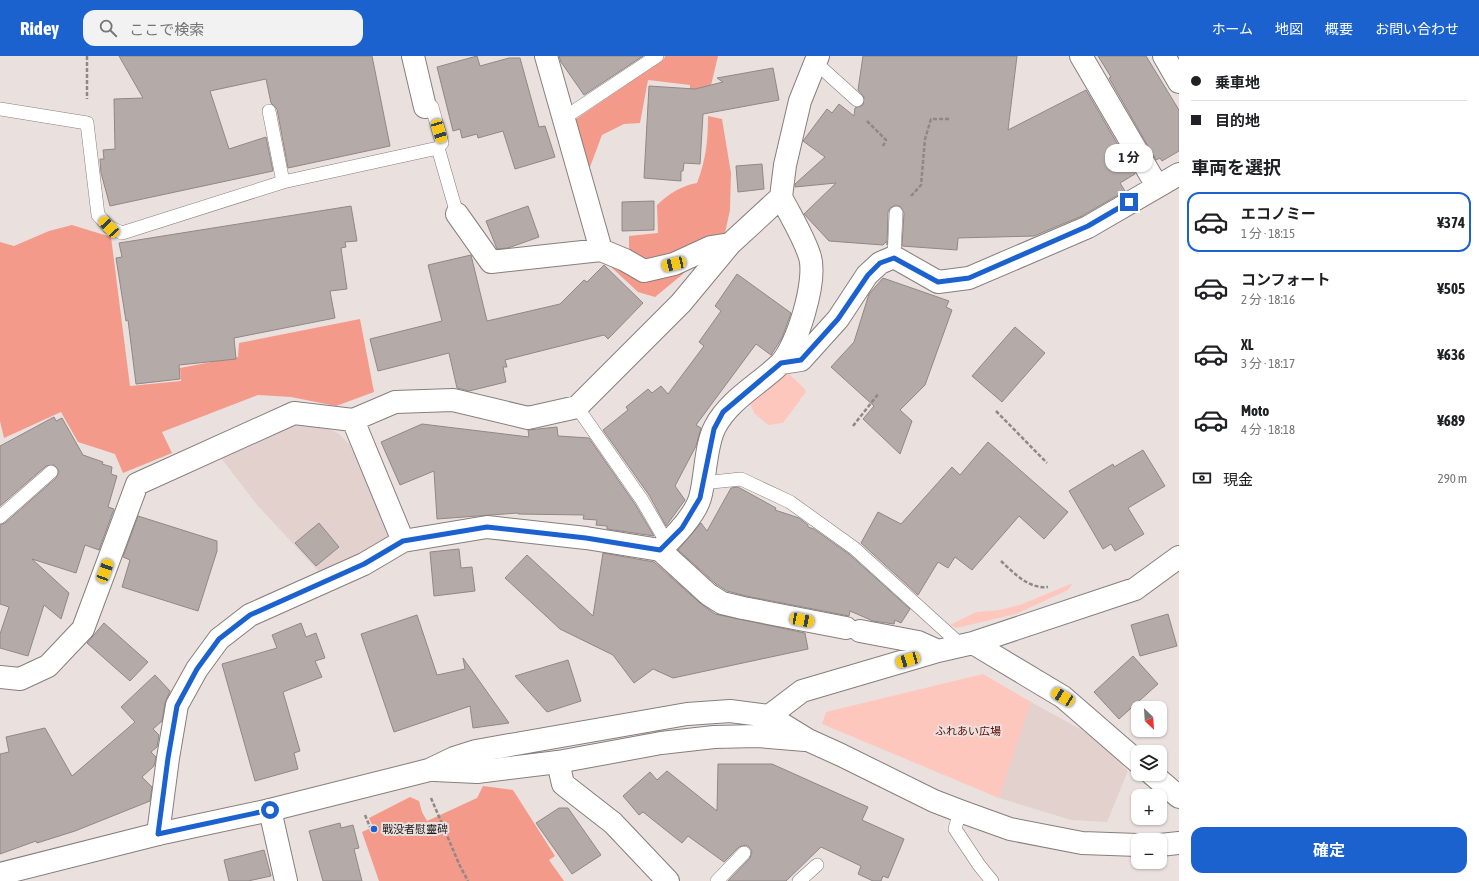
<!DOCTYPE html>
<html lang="ja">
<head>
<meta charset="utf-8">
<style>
	:root { --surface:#fff; --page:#f2f2f2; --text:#202124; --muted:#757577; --line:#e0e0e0; --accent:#1c62ce }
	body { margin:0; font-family:"Asap Condensed","Noto Sans JP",sans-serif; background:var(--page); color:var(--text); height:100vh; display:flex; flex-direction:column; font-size:15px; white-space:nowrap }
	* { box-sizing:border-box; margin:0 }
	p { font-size:13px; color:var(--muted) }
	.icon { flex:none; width:22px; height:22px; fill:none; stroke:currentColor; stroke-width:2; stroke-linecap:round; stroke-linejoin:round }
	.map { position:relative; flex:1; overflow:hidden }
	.sheet { display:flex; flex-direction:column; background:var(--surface); width:300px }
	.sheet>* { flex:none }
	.banner { display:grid; align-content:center; height:88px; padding:0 12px; background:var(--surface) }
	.needle { width:26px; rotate:155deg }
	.fabs { position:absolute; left:1131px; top:645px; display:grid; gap:8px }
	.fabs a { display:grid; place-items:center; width:36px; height:36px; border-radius:8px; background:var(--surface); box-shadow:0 1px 3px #0004; font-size:20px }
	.end { position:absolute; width:18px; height:18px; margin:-9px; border:5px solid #1c62ce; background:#fff; box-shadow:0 0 0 2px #fff }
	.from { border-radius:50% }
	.bubble { position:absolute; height:28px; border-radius:12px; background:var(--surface); box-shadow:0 1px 3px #0004; font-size:13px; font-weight:700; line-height:28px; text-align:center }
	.car { position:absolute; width:12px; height:24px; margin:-12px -6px; border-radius:5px; box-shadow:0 0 3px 1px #0007; background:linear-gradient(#f5c518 24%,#345 0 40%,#f5c518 0 76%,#345 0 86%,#f5c518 0) }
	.banner b { display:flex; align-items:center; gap:14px; height:38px; font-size:15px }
	.banner b+b { border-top:1px solid var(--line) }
	.banner i { width:10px; height:10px; background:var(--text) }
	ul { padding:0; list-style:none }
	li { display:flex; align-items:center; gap:12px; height:60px; margin:0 8px 6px; padding:0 4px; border:2px solid transparent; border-radius:12px }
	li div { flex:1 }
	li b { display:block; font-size:15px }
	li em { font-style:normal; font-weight:700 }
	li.current { border-color:var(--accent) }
	li>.icon { width:36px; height:36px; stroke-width:1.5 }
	h2 { padding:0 12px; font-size:18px; line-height:48px }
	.pay { display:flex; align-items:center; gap:10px; height:44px; padding:0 12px; font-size:15px }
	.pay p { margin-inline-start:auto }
	.cta { display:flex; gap:8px; margin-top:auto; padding:8px 12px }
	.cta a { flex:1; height:46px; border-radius:12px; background:var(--accent); color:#fff; font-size:16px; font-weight:700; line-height:46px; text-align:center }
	header { display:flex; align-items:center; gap:24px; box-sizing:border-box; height:56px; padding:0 20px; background:var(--accent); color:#fff }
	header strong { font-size:19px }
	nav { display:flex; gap:22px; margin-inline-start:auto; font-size:14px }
	.search { width:280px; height:36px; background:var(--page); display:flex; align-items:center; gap:10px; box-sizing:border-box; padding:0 14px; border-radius:12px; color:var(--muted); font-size:15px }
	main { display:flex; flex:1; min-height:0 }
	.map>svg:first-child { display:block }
	.built { fill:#e3d1ce }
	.green { fill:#fdc7bd }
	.forest { fill:#f49a8a }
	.building { fill:#b4aba9; stroke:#918886 }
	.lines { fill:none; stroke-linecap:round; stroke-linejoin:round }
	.lane-casing { stroke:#877e7d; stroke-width:14 }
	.street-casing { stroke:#877e7d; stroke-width:24 }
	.secondary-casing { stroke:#877e7d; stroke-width:24 }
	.path { stroke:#8e8886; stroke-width:2.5; stroke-dasharray:4 2; stroke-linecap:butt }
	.lane { stroke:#fff; stroke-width:13 }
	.street { stroke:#fff; stroke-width:22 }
	.secondary { stroke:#fff; stroke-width:22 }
	.route { stroke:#1c62ce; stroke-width:5 }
	.poi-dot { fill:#1c62ce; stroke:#eae1df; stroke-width:1.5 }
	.labels { text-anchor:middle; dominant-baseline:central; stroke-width:4; stroke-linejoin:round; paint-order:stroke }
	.park-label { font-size:11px; fill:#5b0b04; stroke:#eae1df }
	.poi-label { font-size:11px; fill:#191615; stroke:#eae1df; text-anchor:start }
</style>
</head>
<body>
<header>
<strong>Ridey</strong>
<div class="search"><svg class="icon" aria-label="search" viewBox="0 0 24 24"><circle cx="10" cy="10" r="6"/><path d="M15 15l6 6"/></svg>ここで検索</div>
<nav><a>ホーム</a><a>地図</a><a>概要</a><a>お問い合わせ</a></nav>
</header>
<main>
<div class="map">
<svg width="1179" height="825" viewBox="0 0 1179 825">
	<rect width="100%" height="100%" fill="#eae1df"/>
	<path class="built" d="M294,369L328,373L338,377L350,389L392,481L321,518L258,450L221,402Z
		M1031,646L1082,674L1114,700L1128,715L1107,766L1071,764L999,742Z"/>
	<path class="green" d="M788,317L804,332L806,336L783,367L768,369L755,358L749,346L781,319Z
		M1073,527L1068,534L1016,558L956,572L950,569L976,556L999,554L1020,549Z
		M983,618L1031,646L999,742L822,668L826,656Z"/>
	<path class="forest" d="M665,0H718L707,46L690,42V29L648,24L640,67L624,68L602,79L587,119L573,65L664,3Z
		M708,60L722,63L731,117L730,154L725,177L683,218L655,241L638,236L610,210L629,193V180L658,177L657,149C669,138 680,130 697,127C706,104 708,84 708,60Z
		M72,169L111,181L130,330L181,325L180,312L238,301L239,287L360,263L374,336L336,350L291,341L258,339L162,376L172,397L123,417L115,398L78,386L61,356L4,382L0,365V186L14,190L49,175Z
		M483,730L513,734L555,800L549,804L564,825H379L362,776L373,771L369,762L410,741L419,745L422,756L427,765L477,742Z"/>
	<path class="building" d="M119,0H372L390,90L288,112L277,53L271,47L266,23L210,35L229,93L266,81L273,115L110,150L101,117L100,103H104L103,94L115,93L114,43L143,42Z
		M477,0L480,10L509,2H520L539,71L545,70L555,101L515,113L503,75L478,82L477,78L462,82L460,73L453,75L437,11Z
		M559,0H643L584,39L561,6Z
		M863,0H1017L1008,74L1086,34L1135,118L1120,127L1125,135L1082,160L1034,180L958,182L957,194L902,190L904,157L901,151L896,149L890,152L888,156L887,189V185L883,189L829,185L804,158L836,127L795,131V128L825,101L803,85L827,53L832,57L839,48L854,60L855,52L863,49L864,41L858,34Z
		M1098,0H1146L1179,54V95L1162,105L1160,102L1156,104L1109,22L1111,21Z
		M773,12L779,44L703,58L700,108L684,107L683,115H681V125L644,122L649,30L695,33L723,26L717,22Z
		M762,108L764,133L738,136L736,110Z
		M654,145V174L622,175V146Z
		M351,150L357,185L345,186L346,191L341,192L347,233L330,235L335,262L234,282L236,303L179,309L180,323L136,328L128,264L126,265L116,202L122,201L119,187Z
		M528,150L539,181L508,192L497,193L486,165Z
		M471,199L487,265L560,248L584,224L587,226L604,209L643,247L608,283L604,279L505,304L507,311H503L506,326L469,335L457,332L449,297L378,315L370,283L442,265L428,209Z
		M737,218L791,257L782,282L771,299L756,288L696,369L701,372L696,390L675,430L685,444L666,470L649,439L603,374L628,354L626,351L648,333L652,337L661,330L668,338L704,290L699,286L721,255L715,250Z
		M883,222L949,245L946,251L952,254L925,329L900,354L912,365L900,398L863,363L874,350L831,311L854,286L869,238Z
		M1015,271L1045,297L1002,346L972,320Z
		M54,361L56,365L62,362L83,399L103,406L102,408L112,411L111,418L117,420L108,451L114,453L99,494L85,489L76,517L32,503L69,537L61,563L44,549L28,600L0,592V578L9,551L0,548V469L5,467L56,422L59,415L54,409L46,410L0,450V390Z
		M422,368L529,381L528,374L557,371L558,380L589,382L635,448L654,480L607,473V470L596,469L597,464L583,463L584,459L518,458V457L437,463L434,415L400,429L381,386Z
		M988,386L1068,456L1044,483L1019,460L972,514L955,501L948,512L938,506L918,539L861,487L878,456L901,468L952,411L960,419Z
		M1143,394L1165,430L1128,452L1144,478L1115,495L1111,488L1103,493L1069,435L1113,408L1114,411Z
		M738,431L776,452L775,454L799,462L808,469V471L814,473L849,498L910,553L901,567L895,564L894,568L873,565L850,555L849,560L746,540L727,535L716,528L678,494L701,467L707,475L731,432Z
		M138,460L217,485V495L198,555L122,531L130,504L123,501Z
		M319,467L339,491L316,510L295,487Z
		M459,493L461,512L472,511L475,535L434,540L430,496Z
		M603,497L654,506L700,547L715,558L805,577L808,593L673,622L653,613L634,627L613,599L560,573L505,522L527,499L593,560Z
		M1168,558L1177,590L1140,600L1131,569Z
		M417,559L437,619L465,613L463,602L509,667L473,672L470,650L394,676L361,578Z
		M104,567L148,606L130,625L87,587Z
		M301,567L306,581L316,577L325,602L315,605L322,621L283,636L300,695L294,697L298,713L255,725L222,608L277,592L272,579Z
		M1133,600L1158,628L1119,663L1094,636Z
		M568,604L581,645L547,656L515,620Z
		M155,619L170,635L165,647L162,665L153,673L159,679L157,691L151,696L156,701L154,710L142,721L152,731L150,745L75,775L37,787L36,785L0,798V698L9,696L6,681L45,672L72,720L135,666L121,651Z
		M718,708H772L868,751L862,764L904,783L888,822L883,820L881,825H873L858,818L861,810L821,791L786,825H728L750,802L752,795L749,791L746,789L739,791L724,806L688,780L682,787L643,756L639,759L623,740L650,716L657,724L667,715L717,755Z
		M559,752H568L601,799L572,818L536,767Z
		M340,767L341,772L353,769L359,792L354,793L362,825H323L309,775Z
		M264,794L271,820L248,825H229L224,804Z"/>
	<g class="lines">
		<g class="lane-casing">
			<path id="lane" d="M816,7L857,44
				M425,51H432L442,87L438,92
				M0,53L87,67L98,159L109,171L122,177L283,126L438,92L457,158
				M269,55L283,126
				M564,62L657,0
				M894,201L896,157
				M577,351L642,444L667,487
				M702,427L741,423L790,446L854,492L962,590
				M0,461L51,416
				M960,755L955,773L979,809L992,825
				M717,825L744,797
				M799,825L817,809"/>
		</g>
		<g class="street-casing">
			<path id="street" d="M413,0L425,51
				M1081,0L1157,130
				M1164,0L1179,26
				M457,158L491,206L601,194L546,0
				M601,194L625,204L644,215L674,208L711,191L730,188
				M781,307L801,304L838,263L867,219L880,207L894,201L938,226L969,222L1088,171L1179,118
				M403,485L487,471L586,482L660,494C674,481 694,461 700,442C706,421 705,390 715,371C729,344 758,329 780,308C797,291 817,225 810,201C804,181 790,159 781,141
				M660,494L708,538L722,547L743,552L846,572
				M860,575L918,586L938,595
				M973,587L1063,641L1138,706
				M0,621L20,623L48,610L83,573L137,428L294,357L353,364
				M769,660L802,635L938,595L973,587L1135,533L1179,501
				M558,706L563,728L613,767L668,825
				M1152,718L1179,741
				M270,754L286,825
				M158,778L168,702L177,649L197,613L219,583L250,559L364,508L403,485L353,364L395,346L453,344L528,362L577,351L681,247L730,188L781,141L785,109L800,45L818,0"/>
		</g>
		<g class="secondary-casing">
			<path id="secondary" d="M434,714L477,716L558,706L661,687L714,681L758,680L805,684
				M1160,789L1179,787
				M0,818L158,778L270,754L429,714L454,702L476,695L687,658L730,655L769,660L808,684L841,699L934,745L960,755L1010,773L1082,787L1138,789"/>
		</g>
		<path class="path" d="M87,0V43
			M867,65L886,84L883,90
			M911,140L921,129L925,83L931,63H950
			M996,355L1047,407
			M853,370L879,337
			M1001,505C1014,517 1028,533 1048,531
			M431,742L460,810L468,825
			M365,759L370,771"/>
		<use href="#lane" class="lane"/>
		<use href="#street" class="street"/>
		<use href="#secondary" class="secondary"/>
	</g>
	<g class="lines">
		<path class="route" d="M270,754L158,778L168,702L177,650L197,613L219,583L250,559L364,508L403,485L487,471L586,482L660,494L682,472L700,442L714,373L723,356L781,307L801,304L838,263L868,219L880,207L894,202L938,226L969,222L1088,170L1129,146"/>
	</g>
	<circle class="poi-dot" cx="374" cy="773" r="4"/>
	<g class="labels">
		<g class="park-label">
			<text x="968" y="675">ふれあい広場</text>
		</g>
		<g class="poi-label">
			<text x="382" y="773">戰没者慰靈碑</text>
		</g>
	</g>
</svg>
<div class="fabs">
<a><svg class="needle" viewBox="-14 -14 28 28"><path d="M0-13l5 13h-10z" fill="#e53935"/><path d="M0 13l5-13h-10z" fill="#757577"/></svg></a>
<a><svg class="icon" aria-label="layers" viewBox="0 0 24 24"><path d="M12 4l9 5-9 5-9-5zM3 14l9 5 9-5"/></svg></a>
<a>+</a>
<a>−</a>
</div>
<i class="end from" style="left:270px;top:754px"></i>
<i class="end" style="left:1129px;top:146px"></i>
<div class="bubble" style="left:1105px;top:88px;width:48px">1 分</div>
<i class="car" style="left:439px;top:75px;rotate:163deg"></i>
<i class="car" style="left:109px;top:171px;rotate:317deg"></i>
<i class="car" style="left:674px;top:208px;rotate:257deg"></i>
<i class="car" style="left:105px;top:515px;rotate:20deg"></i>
<i class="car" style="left:802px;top:564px;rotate:101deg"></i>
<i class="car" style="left:908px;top:604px;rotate:254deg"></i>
<i class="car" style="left:1063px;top:641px;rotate:301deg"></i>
</div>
<section class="sheet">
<div class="banner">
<b><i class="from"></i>乗車地</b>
<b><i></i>目的地</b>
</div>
<h2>車両を選択</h2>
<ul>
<li class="current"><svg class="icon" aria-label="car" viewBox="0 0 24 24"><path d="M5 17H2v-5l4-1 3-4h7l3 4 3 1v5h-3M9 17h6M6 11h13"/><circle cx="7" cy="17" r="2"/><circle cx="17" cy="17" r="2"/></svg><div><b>エコノミー</b><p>1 分 · 18:15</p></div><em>¥374</em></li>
<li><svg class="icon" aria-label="car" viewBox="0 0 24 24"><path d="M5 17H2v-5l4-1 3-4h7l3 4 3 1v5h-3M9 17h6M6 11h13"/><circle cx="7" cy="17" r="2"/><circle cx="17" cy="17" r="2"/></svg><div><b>コンフォート</b><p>2 分 · 18:16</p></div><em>¥505</em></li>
<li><svg class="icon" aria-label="car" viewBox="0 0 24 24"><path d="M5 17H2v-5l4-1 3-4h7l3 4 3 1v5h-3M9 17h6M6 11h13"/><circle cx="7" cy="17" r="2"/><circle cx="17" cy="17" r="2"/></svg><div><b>XL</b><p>3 分 · 18:17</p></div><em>¥636</em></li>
<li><svg class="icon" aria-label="car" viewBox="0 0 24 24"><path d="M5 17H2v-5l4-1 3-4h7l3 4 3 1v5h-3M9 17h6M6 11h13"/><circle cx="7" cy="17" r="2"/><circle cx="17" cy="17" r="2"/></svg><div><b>Moto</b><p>4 分 · 18:18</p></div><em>¥689</em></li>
</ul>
<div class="pay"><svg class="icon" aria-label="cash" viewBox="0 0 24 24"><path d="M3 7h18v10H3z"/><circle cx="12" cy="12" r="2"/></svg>現金<p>290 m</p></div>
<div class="cta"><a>確定</a></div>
</section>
</main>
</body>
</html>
